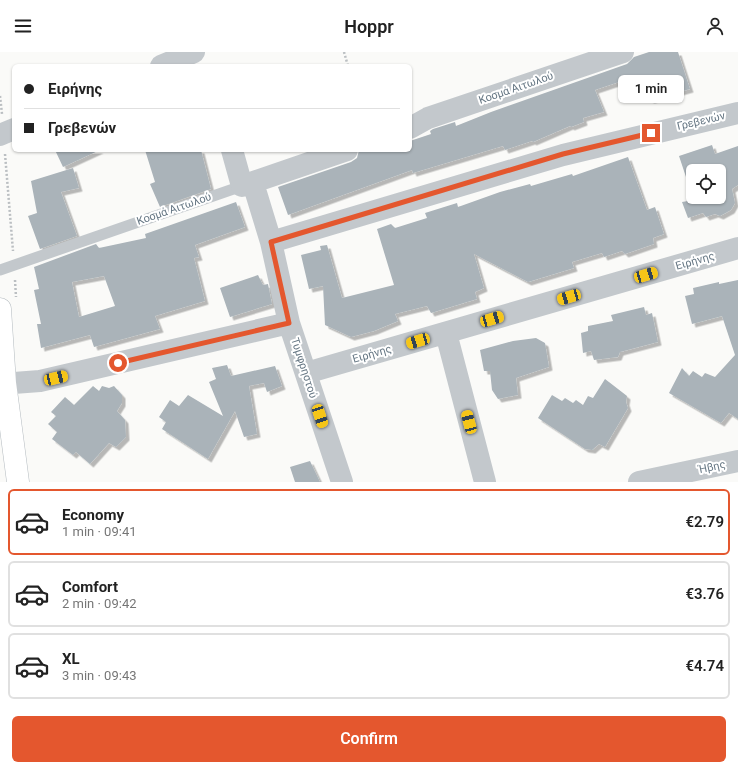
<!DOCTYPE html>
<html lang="en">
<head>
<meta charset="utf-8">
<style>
	:root { --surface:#fff; --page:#f2f2f2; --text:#222; --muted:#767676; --line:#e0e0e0; --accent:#e4572e }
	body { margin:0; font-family:Roboto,sans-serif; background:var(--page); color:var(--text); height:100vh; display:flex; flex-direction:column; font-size:15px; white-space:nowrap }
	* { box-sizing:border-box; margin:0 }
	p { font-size:13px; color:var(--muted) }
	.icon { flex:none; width:22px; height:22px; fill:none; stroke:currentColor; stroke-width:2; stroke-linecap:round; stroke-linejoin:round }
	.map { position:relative; height:430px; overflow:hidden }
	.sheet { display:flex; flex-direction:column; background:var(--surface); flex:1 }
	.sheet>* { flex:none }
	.guide { position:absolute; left:12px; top:12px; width:400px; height:88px; border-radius:6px; box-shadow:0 1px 3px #0004; display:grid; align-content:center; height:88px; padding:0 12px; background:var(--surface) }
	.controls { position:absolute; left:686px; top:112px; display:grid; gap:8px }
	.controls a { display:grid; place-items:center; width:40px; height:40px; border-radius:6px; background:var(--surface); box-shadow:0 1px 3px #0004; font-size:20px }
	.end { position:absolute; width:18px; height:18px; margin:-9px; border:5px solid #e4572e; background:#fff; box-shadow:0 0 0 2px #fff }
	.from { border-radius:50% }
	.bubble { position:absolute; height:28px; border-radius:6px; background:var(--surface); box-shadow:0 1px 3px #0004; font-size:13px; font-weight:600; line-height:28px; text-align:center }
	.car { position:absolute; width:12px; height:24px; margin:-12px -6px; border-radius:5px; box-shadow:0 0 3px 1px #0007; background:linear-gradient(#f5c518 24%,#345 0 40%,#f5c518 0 76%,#345 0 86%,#f5c518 0) }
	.guide b { display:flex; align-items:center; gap:14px; height:38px; font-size:15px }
	.guide b+b { border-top:1px solid var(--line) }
	.guide i { width:10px; height:10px; background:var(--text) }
	ul { padding:7px 0 0; list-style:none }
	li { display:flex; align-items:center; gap:12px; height:66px; margin:0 8px 6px; padding:0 4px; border:2px solid var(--line); border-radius:6px }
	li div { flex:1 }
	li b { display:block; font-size:15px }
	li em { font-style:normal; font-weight:600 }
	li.on { border-color:var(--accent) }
	li>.icon { width:36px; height:36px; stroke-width:1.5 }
	.button { display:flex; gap:8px; margin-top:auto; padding:8px 12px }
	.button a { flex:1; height:46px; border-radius:6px; background:var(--accent); color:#fff; font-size:16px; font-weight:600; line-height:46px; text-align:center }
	header { display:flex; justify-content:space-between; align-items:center; height:52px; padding:0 12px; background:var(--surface); font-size:18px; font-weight:600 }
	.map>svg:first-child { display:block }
	.building { fill:#aab3b9; fill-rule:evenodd; filter:url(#shadow) }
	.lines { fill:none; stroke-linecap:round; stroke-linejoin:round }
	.secondary-casing { stroke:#b3babf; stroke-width:23 }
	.path { stroke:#bbbfc2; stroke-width:2.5; stroke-dasharray:2 2; stroke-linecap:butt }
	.lane { stroke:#c3c8cc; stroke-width:11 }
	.street { stroke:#c3c8cc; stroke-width:22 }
	.secondary { stroke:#fff; stroke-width:22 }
	.route { stroke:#e4572e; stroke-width:5 }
	.labels { text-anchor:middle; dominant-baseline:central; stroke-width:4; stroke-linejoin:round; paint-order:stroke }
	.street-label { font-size:11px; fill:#657683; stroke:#fff }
</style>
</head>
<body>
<header><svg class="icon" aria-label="menu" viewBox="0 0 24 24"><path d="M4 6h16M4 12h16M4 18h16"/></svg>Hoppr<svg class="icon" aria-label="person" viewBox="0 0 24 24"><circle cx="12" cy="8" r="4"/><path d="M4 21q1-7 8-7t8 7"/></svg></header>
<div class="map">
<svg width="738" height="430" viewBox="0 0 738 430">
	<defs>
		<filter id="shadow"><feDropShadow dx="3.5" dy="3.5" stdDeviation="0" flood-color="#0004"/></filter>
	</defs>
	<rect width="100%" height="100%" fill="#fafaf8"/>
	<path class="building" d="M649,0H678L690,37L651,48L640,41L634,25L595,38L604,60L583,66L584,70L571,75L570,74L533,90L532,89L505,98L503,94L413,121L412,118L288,163L278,135L351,110L357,106L359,98H410V89L431,82L430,79L433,77L455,70L456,74L491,60L627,12L634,5Z
		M712,93L715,102L738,94V133L732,137L735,151L731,158L720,164L715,162L706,165L703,161L688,166L682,150L688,149L686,142L691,140L679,104ZM693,119H719V145H693Z
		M55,98H100L63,115Z
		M145,98H201L211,137L160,155L150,132L155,130Z
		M628,105L647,158L655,155L664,182L653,186L654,192L625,202L622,199L604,205L602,201L572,210L574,216L528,230L474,202L484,236L475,240L477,247L431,261L427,254L395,262L398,269L374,279L351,285L325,273L323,234L309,237L301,203L321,198L320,194L327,193L342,246L394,233L377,177L391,172L395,176L427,166L425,161L457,151L458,155L500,140L530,132L531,134L572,122L573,124Z
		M73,116L79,136L61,140L77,184L40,197L28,164L37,161L31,129Z
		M236,150L245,175L195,193L199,205L194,206L205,249L155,264L160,277L94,295L90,283L41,296L37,272H41L34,238L39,237L34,215L96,192L99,196L146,186L145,182ZM104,224L115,254L79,265L72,230Z
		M258,223L263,233L268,232L272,252L230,265L220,236Z
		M738,228V367L729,361L721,371L669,341L682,316L689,324L693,319L702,325L705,321L715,325L735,303L722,264L692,272L685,244L694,242L693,236L719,230V232Z
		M644,255L646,263L652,261L658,290L620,300L618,305L594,308L591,299L583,301L581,281L588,279V274L613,269L611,263Z
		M536,286L545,291L549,315L516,326L518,343L498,347L492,338L490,319H484L480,298L513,289Z
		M227,313L231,324L275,314L282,334L267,340L264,331L249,334L257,382L244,385L235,359L208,407L162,377L166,370L159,365L170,348L179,354L188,343L223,364L209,330L216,327L212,316Z
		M605,327L627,344L626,350L628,356L605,395L599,392L592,398L585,397L538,366L552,343L562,349L565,346L573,351L576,348L583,353L588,344L593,346Z
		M93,334L99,339L102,334L109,336L114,334L122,343V351L117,359L125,368L126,385L116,395L109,391L90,412L76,400L73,403L52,387L57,380L48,372L56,364L51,360L65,345L74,353Z
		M310,409L320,430H295L290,415Z"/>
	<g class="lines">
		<g class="secondary-casing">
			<path id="secondary" d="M0,257L5,331L18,430"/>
		</g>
		<path class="path" d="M344,0L348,14
			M0,44L2,62
			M5,102L13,199
			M15,228L16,245"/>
		<path class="lane" d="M0,218L242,134"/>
		<path class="street" d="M161,14L194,0
			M410,76L428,66L623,0
			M0,83L14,77
			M232,98L242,134L347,98
			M253,131L271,190L289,271L342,430
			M271,190L563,103L738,61
			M446,281L485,430
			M306,321L738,196
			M0,332L40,329L289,271
			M639,430L738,409"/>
		<use href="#secondary" class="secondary"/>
	</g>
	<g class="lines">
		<path class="route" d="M118,311L289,271L271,190L563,102L651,81"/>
	</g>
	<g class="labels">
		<g class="street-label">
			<text transform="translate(516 36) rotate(-19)">Κοσμά Αιτωλού</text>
			<text transform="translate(701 69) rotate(-13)">Γρεβενών</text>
			<text transform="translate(174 157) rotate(-19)">Κοσμά Αιτωλού</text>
			<text transform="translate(695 209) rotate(-16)">Ειρήνης</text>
			<text transform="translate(372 302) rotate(-16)">Ειρήνης</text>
			<text transform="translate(304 316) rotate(72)">Τυμφρηστού</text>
			<text transform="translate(712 415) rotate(-12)">Ήβης</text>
		</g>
	</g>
</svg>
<div class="controls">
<a><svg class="icon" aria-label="locate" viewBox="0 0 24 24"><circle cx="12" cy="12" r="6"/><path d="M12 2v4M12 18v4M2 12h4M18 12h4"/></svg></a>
</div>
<i class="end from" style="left:118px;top:311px"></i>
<i class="end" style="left:651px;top:81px"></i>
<div class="bubble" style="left:618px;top:23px;width:66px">1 min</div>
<i class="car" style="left:646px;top:223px;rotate:74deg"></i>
<i class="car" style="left:569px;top:245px;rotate:254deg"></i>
<i class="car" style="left:492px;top:267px;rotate:74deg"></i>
<i class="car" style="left:418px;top:289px;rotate:254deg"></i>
<i class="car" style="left:56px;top:326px;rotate:77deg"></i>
<i class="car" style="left:320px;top:364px;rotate:162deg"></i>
<i class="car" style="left:469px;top:370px;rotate:345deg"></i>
<div class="guide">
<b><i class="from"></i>Ειρήνης</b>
<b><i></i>Γρεβενών</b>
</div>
</div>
<section class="sheet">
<ul>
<li class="on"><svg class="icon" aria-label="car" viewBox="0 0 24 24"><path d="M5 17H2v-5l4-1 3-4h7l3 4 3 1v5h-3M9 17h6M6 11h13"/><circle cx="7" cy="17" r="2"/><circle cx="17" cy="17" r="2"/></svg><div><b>Economy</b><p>1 min · 09:41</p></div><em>€2.79</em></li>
<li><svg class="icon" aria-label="car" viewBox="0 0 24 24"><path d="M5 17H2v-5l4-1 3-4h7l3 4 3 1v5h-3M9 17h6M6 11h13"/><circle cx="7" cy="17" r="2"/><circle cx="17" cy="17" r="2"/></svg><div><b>Comfort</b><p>2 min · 09:42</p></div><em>€3.76</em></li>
<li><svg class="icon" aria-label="car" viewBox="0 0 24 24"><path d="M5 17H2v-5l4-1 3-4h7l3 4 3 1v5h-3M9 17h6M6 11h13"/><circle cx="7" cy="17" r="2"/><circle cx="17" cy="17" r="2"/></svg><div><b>XL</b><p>3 min · 09:43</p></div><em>€4.74</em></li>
</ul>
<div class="button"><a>Confirm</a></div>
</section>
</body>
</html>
